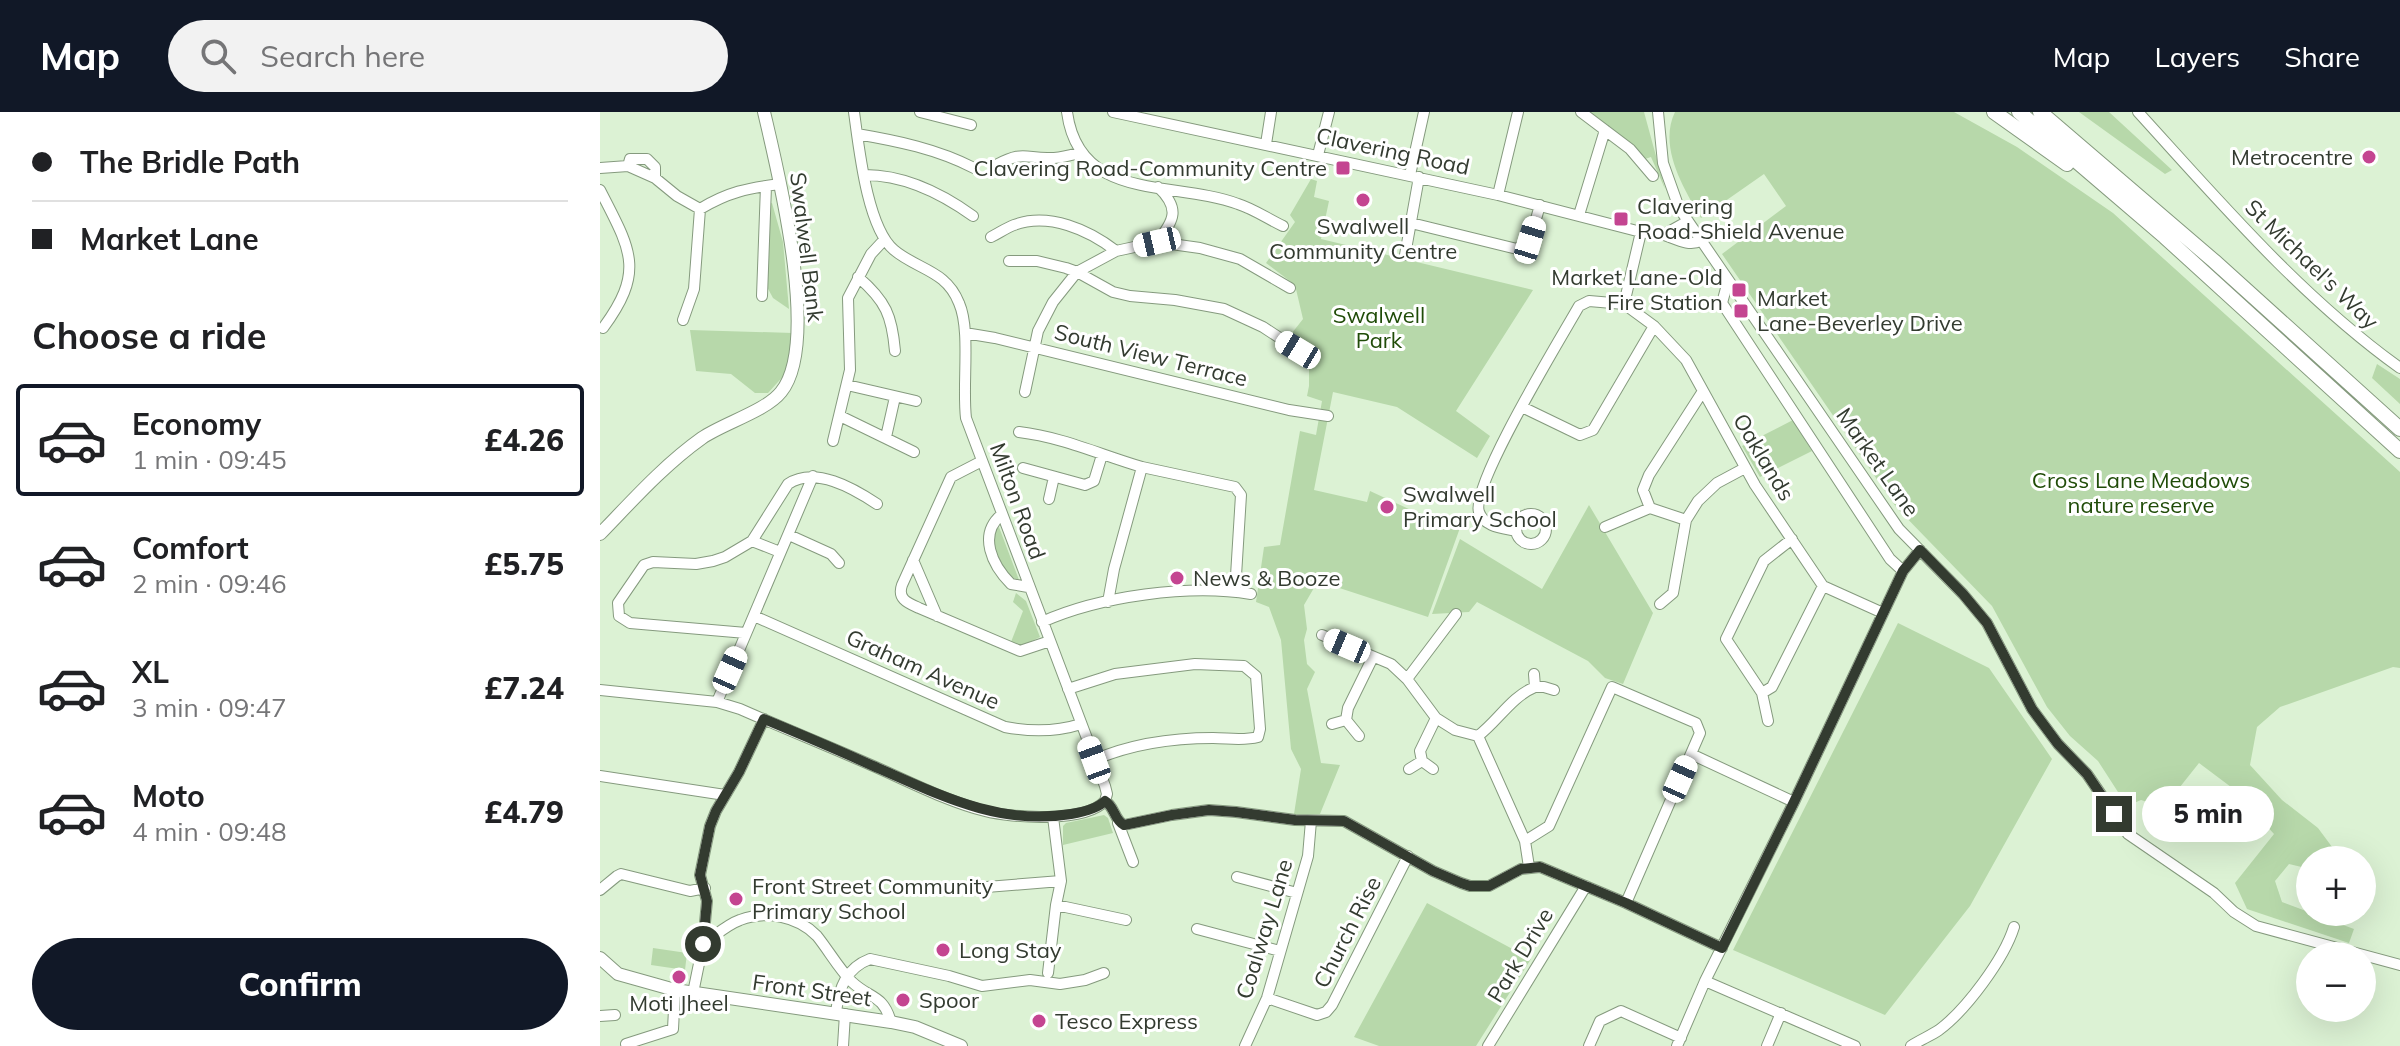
<!DOCTYPE html>
<html lang="en">
<head>
<meta charset="utf-8">
<style>
	:root { --surface:#fff; --page:#f2f2f2; --text:#202124; --muted:#757577; --line:#e0e0e0; --accent:#111827 }
	body { margin:0; font-family:Mulish,sans-serif; background:var(--page); color:var(--text); height:100vh; display:flex; flex-direction:column; font-size:30px; white-space:nowrap }
	* { box-sizing:border-box; margin:0 }
	p { font-size:26px; color:var(--muted) }
	.icon { flex:none; width:44px; height:44px; fill:none; stroke:currentColor; stroke-width:2; stroke-linecap:round; stroke-linejoin:round }
	.map { position:relative; flex:1; overflow:hidden }
	.side { display:flex; flex-direction:column; background:var(--surface); width:600px }
	.side>* { flex:none }
	.guide { display:grid; align-content:center; height:176px; padding:0 32px; background:var(--surface) }
	.tools { position:absolute; left:1696px; top:734px; display:grid; gap:16px }
	.tools a { display:grid; place-items:center; width:80px; height:80px; border-radius:50%; background:var(--surface); box-shadow:0 8px 32px #0002; font-size:40px }
	.end { position:absolute; width:36px; height:36px; margin:-18px; border:10px solid #333b30; background:#fff; box-shadow:0 0 0 4px #fff }
	.from { border-radius:50% }
	.bubble { position:absolute; height:56px; border-radius:28px; background:var(--surface); box-shadow:0 8px 32px #0002; font-size:26px; font-weight:800; line-height:56px; text-align:center }
	.car { position:absolute; width:24px; height:48px; margin:-24px -12px; border-radius:10px; box-shadow:0 0 6px 2px #0007; background:linear-gradient(#fff 24%,#345 0 40%,#fff 0 76%,#345 0 86%,#fff 0) }
	.guide b { display:flex; align-items:center; gap:28px; height:76px; font-size:30px }
	.guide b+b { border-top:2px solid var(--line) }
	.guide i { width:20px; height:20px; background:var(--text) }
	ul { padding:0; list-style:none }
	li { display:flex; align-items:center; gap:24px; height:112px; margin:0 16px 12px; padding:0 16px; border:4px solid transparent; border-radius:8px }
	li div { flex:1 }
	li b { display:block; font-size:30px }
	li em { font-style:normal; font-weight:800 }
	li.selected { border-color:var(--accent) }
	li>.icon { width:72px; height:72px; stroke-width:1.5 }
	h2 { padding:0 32px; font-size:36px; line-height:96px }
	.button { display:flex; gap:16px; margin-top:auto; padding:16px 32px }
	.button a { flex:1; height:92px; border-radius:48px; background:var(--accent); color:#fff; font-size:32px; font-weight:800; line-height:92px; text-align:center }
	header { display:flex; align-items:center; gap:48px; box-sizing:border-box; height:112px; padding:0 40px; background:var(--accent); color:#fff }
	header strong { font-size:38px }
	nav { display:flex; gap:44px; margin-inline-start:auto; font-size:28px }
	.search { width:560px; height:72px; background:var(--page); display:flex; align-items:center; gap:20px; box-sizing:border-box; padding:0 28px; border-radius:44px; color:var(--muted); font-size:30px }
	main { display:flex; flex:1; min-height:0 }
	.map>svg:first-child { display:block }
	.green { fill:#b7d8aa }
	.lines { fill:none; stroke-linecap:round; stroke-linejoin:round }
	.minor-casing { stroke:#859a7e; stroke-width:12 }
	.major-casing { stroke:#859a7e; stroke-width:14 }
	.highway-casing { stroke:#859a7e; stroke-width:16 }
	.minor { stroke:#fff; stroke-width:10 }
	.major { stroke:#fff; stroke-width:12 }
	.highway { stroke:#fff; stroke-width:14 }
	.route { stroke:#333b30; stroke-width:10 }
	.poi-dot { fill:#c44591; stroke:#fff; stroke-width:3 }
	.labels { text-anchor:middle; dominant-baseline:central; stroke-width:6; stroke-linejoin:round; paint-order:stroke }
	.street-label { font-size:22px; fill:#333b30; stroke:#fff }
	.poi-label { font-size:22px; fill:#333b30; stroke:#fff; text-anchor:start }
	.park-label { font-size:22px; fill:#204c08; stroke:#fff }
</style>
</head>
<body>
<header>
<strong>Map</strong>
<div class="search"><svg class="icon" aria-label="search" viewBox="0 0 24 24"><circle cx="10" cy="10" r="6"/><path d="M15 15l6 6"/></svg>Search here</div>
<nav><a>Map</a><a>Layers</a><a>Share</a></nav>
</header>
<main>
<section class="side">
<div class="guide">
<b><i class="from"></i>The Bridle Path</b>
<b><i></i>Market Lane</b>
</div>
<h2>Choose a ride</h2>
<ul>
<li class="selected"><svg class="icon" aria-label="car" viewBox="0 0 24 24"><path d="M5 17H2v-5l4-1 3-4h7l3 4 3 1v5h-3M9 17h6M6 11h13"/><circle cx="7" cy="17" r="2"/><circle cx="17" cy="17" r="2"/></svg><div><b>Economy</b><p>1 min · 09:45</p></div><em>£4.26</em></li>
<li><svg class="icon" aria-label="car" viewBox="0 0 24 24"><path d="M5 17H2v-5l4-1 3-4h7l3 4 3 1v5h-3M9 17h6M6 11h13"/><circle cx="7" cy="17" r="2"/><circle cx="17" cy="17" r="2"/></svg><div><b>Comfort</b><p>2 min · 09:46</p></div><em>£5.75</em></li>
<li><svg class="icon" aria-label="car" viewBox="0 0 24 24"><path d="M5 17H2v-5l4-1 3-4h7l3 4 3 1v5h-3M9 17h6M6 11h13"/><circle cx="7" cy="17" r="2"/><circle cx="17" cy="17" r="2"/></svg><div><b>XL</b><p>3 min · 09:47</p></div><em>£7.24</em></li>
<li><svg class="icon" aria-label="car" viewBox="0 0 24 24"><path d="M5 17H2v-5l4-1 3-4h7l3 4 3 1v5h-3M9 17h6M6 11h13"/><circle cx="7" cy="17" r="2"/><circle cx="17" cy="17" r="2"/></svg><div><b>Moto</b><p>4 min · 09:48</p></div><em>£4.79</em></li>
</ul>
<div class="button"><a>Confirm</a></div>
</section>
<div class="map">
<svg width="1800" height="934" viewBox="0 0 1800 934">
	<rect width="100%" height="100%" fill="#dcf2d4"/>
	<path class="green" d="M990,0H1044L1065,77L1051,45L1045,47L1034,35Z
		M1075,0H1354L1417,35L1513,101L1800,360V556L1793,555L1680,595L1657,615L1650,653L1682,688L1718,716L1741,747L1710,748V757L1689,752L1675,769L1682,790L1754,817L1749,831L1647,797L1635,771L1674,722L1631,675L1599,651L1564,695L1541,688L1527,694L1498,649L1470,624L1447,595L1392,494L1296,395L1122,142L1186,94L1164,62L1101,106C1084,77 1058,35 1075,0Z
		M1479,0H1509L1572,58L1565,62Z
		M711,67L717,69L714,85L729,89L721,127L933,178L856,299L890,324L877,346L797,295L733,280L714,378L767,390L770,379L811,398L861,413L828,505L718,469L704,493L707,517L704,528L707,552L715,560L707,577L721,651L740,653L720,702H694L701,657L691,637L681,528L669,495L656,490L664,435L680,433L700,319L716,323L722,289L707,284L709,274V237L692,221L703,207L695,173L666,151L695,110L690,103Z
		M172,91L183,130L189,197L173,186L166,173L169,92Z
		M90,218L193,221L188,259L168,281H155L131,262L96,259Z
		M1777,252L1800,267V292L1772,266Z
		M1193,308L1212,339L1160,365L1142,334Z
		M989,393L1053,501L1023,572L1005,566L988,549L877,490L869,500L832,502L860,427L942,477Z
		M399,415L419,468C399,463 394,438 394,420Z
		M416,481L426,489L440,525L422,534L411,530L423,499L413,490Z
		M1298,511L1389,556L1452,647L1370,794L1285,903L1133,838Z
		M504,703L508,706L513,721L463,733V714L466,711Z
		M827,791L931,847L876,934H779L754,925Z
		M53,836L87,841L85,858L51,853Z"/>
	<g class="lines">
		<g class="minor-casing">
			<path id="minor" d="M254,0C259,36 267,115 294,138C318,158 346,158 359,191C371,218 362,273 366,306L505,674L507,682L505,689
				M320,0L371,13
				M467,0C479,91 574,68 638,92C654,97 668,107 683,114
				M513,0L898,83L1041,120C1047,121 1055,121 1061,122C1075,126 1087,135 1101,129
				M981,0L1030,37L1053,64
				M1058,0L1063,51L1079,96L1299,417L1363,482L1387,511L1432,597L1458,632L1487,662L1528,722L1614,781L1634,800L1656,814L1800,853
				M1538,0C1620,90 1700,184 1800,256
				M257,22C298,29 337,37 374,56
				M666,32L671,0
				M718,43L729,0
				M396,53C421,40 422,45 447,46C458,47 469,43 480,41
				M28,54L30,47H47L55,55V66
				M0,56L28,54L55,66L77,84L100,97C128,80 148,76 180,72
				M265,63C304,63 341,81 373,104
				M810,63L824,0
				M0,78C30,137 46,158 3,216
				M898,83L918,0
				M979,103L1005,18
				M811,111L917,137L930,128L940,93
				M1063,123L1088,109
				M391,125C399,121 406,116 414,113C449,100 489,118 516,139
				M557,130C575,108 580,96 558,75
				M805,143L819,65
				M409,149H437L466,156L477,160L513,180L530,184L575,188L624,197L663,215L698,238
				M258,165C286,189 292,204 295,239
				M1128,169L1122,191L1290,447L1303,459
				M162,184L166,74
				M1024,192L1054,214L1086,248L1155,373L1223,474L1283,501
				M1024,192L1041,120
				M83,208L94,177L100,97
				M365,221L395,226L689,298L728,304
				M247,273L316,289
				M425,280L438,219L453,190L477,160L516,139L557,130L600,136L640,147L690,176
				M922,295L980,323L993,318L1054,214
				M240,304L314,340
				M419,320C462,325 501,343 542,355
				M286,325L295,285
				M233,329L250,258L248,186L271,142L284,128
				M382,349L351,365L302,473C297,487 308,491 319,496L420,539L450,529
				M423,356L485,373L494,369L502,343
				M449,387L454,365
				M916 417a15 15 0 1 1 30 0a15 15 0 1 1-30 0Z
				M401,403C378,423 392,453 411,472L428,475
				M1086,408L1050,396L1043,378L1049,363L1103,279
				M1005,415L1050,396
				M916,419C903,416 884,415 879,400C870,374 961,226 979,194L989,189L1024,192
				M189,423L231,442L239,451
				M1192,427L1164,449L1126,527L1162,581L1172,575L1223,474
				M152,429L180,440
				M313,448L337,504
				M508,490L514,457L542,355L635,375L641,383L635,480
				M1060,492L1073,481L1086,408L1098,389L1117,371L1145,356
				M154,504L405,615C431,620 456,620 481,612
				M442,510C500,484 589,472 651,482
				M146,521L30,511L19,504L18,491L44,453L53,450L96,452L113,449L125,445L152,429L188,372C215,354 253,376 277,392
				M722,523L791,552L807,567L836,606L855,618L878,624L925,729L929,755
				M807,567L856,502
				M935,575H944L954,578
				M468,577L515,562L595,552L644,554L656,564L660,617L658,625C643,629 628,626 613,626C573,626 531,632 494,648
				M0,578L117,590L140,597C183,616 228,634 271,653C308,669 346,689 385,699C412,706 485,711 505,689
				M1162,581L1168,609
				M117,590L213,364
				M732,612L746,608
				M759,624L746,608L748,596L773,545
				M878,624C898,609 911,585 935,575L934,562
				M1091,642L1194,690
				M809,657L822,649
				M833,657L822,649L820,639L836,606
				M0,664L125,683
				M505,689C515,695 514,708 524,713L572,703L609,698L636,700L695,708L744,709L833,759L861,771L870,774H889L921,757L940,755L1026,791L1122,836
				M518,711L533,750
				M925,729L949,714L1012,575L1096,611L1100,621L1026,791
				M637,765L697,781
				M0,778L17,764L21,762L90,779L105,776
				M349,778L461,769
				M456,793L526,808
				M597,817L680,839
				M103,832C115,824 126,813 140,808C166,798 198,804 217,824C229,839 239,857 252,870C270,887 283,882 291,910
				M448,861L456,793L461,769L453,705
				M1105,869L1255,934
				M93,881L103,832L107,789L100,763L110,714L116,699L139,660L164,607
				M667,886L717,903L726,900L732,893L808,744
				M236,900C239,876 246,856 270,847L349,864L382,874L430,868L460,872L485,868L504,861
				M0,904L15,903
				M26,932L73,917L75,878
				M243,934L245,902
				M645,934L667,886L708,744L711,709
				M888,934L986,774
				M989,934L1000,909L1021,899L1081,926
				M1077,934L1105,869L1194,690L1303,459L1320,438
				M1167,934L1181,901
				M1311,934C1320,928 1330,924 1339,918C1366,898 1404,847 1414,815"/>
		</g>
		<g class="major-casing">
			<path id="major" d="M0,422C32,389 64,353 102,326C124,311 166,299 181,280C221,231 178,60 164,0
				M0,846L18,862L75,878L291,910L315,915L361,934"/>
		</g>
		<g class="highway-casing">
			<path id="highway" d="M1394,0L1467,52
				M1419,0L1565,125L1800,339
				M1440,0L1614,149L1800,317"/>
		</g>
		<use href="#minor" class="minor"/>
		<use href="#major" class="major"/>
		<use href="#highway" class="highway"/>
	</g>
	<g class="lines">
		<path class="route" d="M103,832L107,789L100,763L110,714L116,699L139,660L164,607C200,622 236,637 271,653C338,682 397,714 471,702C483,700 497,697 505,689C515,695 514,708 524,713L572,703L609,698L636,700L695,708L744,709L833,759L861,771L870,774H889L921,757L940,755L1026,791L1122,836L1194,690L1303,459L1320,438L1363,482L1387,511L1432,597L1458,632L1487,662L1514,702"/>
	</g>
	<g class="poi-dot">
		<circle cx="1769" cy="45" r="8"/>
		<rect x="735" y="48" width="16" height="16" rx="4"/>
		<circle cx="763" cy="88" r="8"/>
		<rect x="1013" y="99" width="16" height="16" rx="4"/>
		<rect x="1131" y="170" width="16" height="16" rx="4"/>
		<rect x="1133" y="191" width="16" height="16" rx="4"/>
		<circle cx="787" cy="395" r="8"/>
		<circle cx="577" cy="466" r="8"/>
		<circle cx="136" cy="787" r="8"/>
		<circle cx="343" cy="838" r="8"/>
		<circle cx="79" cy="865" r="8"/>
		<circle cx="303" cy="888" r="8"/>
		<circle cx="439" cy="909" r="8"/>
	</g>
	<g class="labels">
		<g class="street-label">
			<text transform="translate(793 39) rotate(12)">Clavering Road</text>
			<text transform="translate(207 135) rotate(83)">Swalwell Bank</text>
			<text transform="translate(1712 152) rotate(44)">St Michael's Way</text>
			<text transform="translate(551 243) rotate(14)">South View Terrace</text>
			<text transform="translate(1164 345) rotate(59)">Oaklands</text>
			<text transform="translate(1278 350) rotate(55)">Market Lane</text>
			<text transform="translate(418 389) rotate(70)">Milton Road</text>
			<text transform="translate(323 557) rotate(24)">Graham Avenue</text>
			<text transform="translate(664 817) rotate(-73)">Coalway Lane</text>
			<text transform="translate(747 820) rotate(-63)">Church Rise</text>
			<text transform="translate(920 843) rotate(-59)">Park Drive</text>
			<text transform="translate(212 878) rotate(8)">Front Street</text>
		</g>
		<g class="poi-label">
			<text x="1753" y="45" text-anchor="end">Metrocentre</text>
			<text x="727" y="56" text-anchor="end">Clavering Road-Community Centre</text>
			<text x="1037" y="94">Clavering<tspan x="1037" dy="25">Road-Shield Avenue</tspan></text>
			<text x="763" y="114" text-anchor="middle">Swalwell<tspan x="763" dy="25">Community Centre</tspan></text>
			<text x="1123" y="165" text-anchor="end">Market Lane-Old<tspan x="1123" dy="25">Fire Station</tspan></text>
			<text x="1157" y="186">Market<tspan x="1157" dy="25">Lane-Beverley Drive</tspan></text>
			<text x="803" y="382">Swalwell<tspan x="803" dy="25">Primary School</tspan></text>
			<text x="593" y="466">News &amp; Booze</text>
			<text x="152" y="774">Front Street Community<tspan x="152" dy="25">Primary School</tspan></text>
			<text x="359" y="838">Long Stay</text>
			<text x="319" y="888">Spoor</text>
			<text x="79" y="891" text-anchor="middle">Moti Jheel</text>
			<text x="455" y="909">Tesco Express</text>
		</g>
		<g class="park-label">
			<text x="779" y="203">Swalwell<tspan x="779" dy="25">Park</tspan></text>
			<text x="1541" y="368">Cross Lane Meadows<tspan x="1541" dy="25">nature reserve</tspan></text>
		</g>
	</g>
</svg>
<div class="tools">
<a>+</a>
<a>−</a>
</div>
<i class="end from" style="left:103px;top:832px"></i>
<i class="end" style="left:1514px;top:702px"></i>
<div class="bubble" style="left:1542px;top:674px;width:132px">5 min</div>
<i class="car" style="left:930px;top:128px;rotate:17deg"></i>
<i class="car" style="left:557px;top:130px;rotate:257deg"></i>
<i class="car" style="left:698px;top:238px;rotate:301deg"></i>
<i class="car" style="left:747px;top:534px;rotate:293deg"></i>
<i class="car" style="left:130px;top:558px;rotate:24deg"></i>
<i class="car" style="left:494px;top:648px;rotate:340deg"></i>
<i class="car" style="left:1080px;top:667px;rotate:24deg"></i>
</div>
</main>
</body>
</html>
